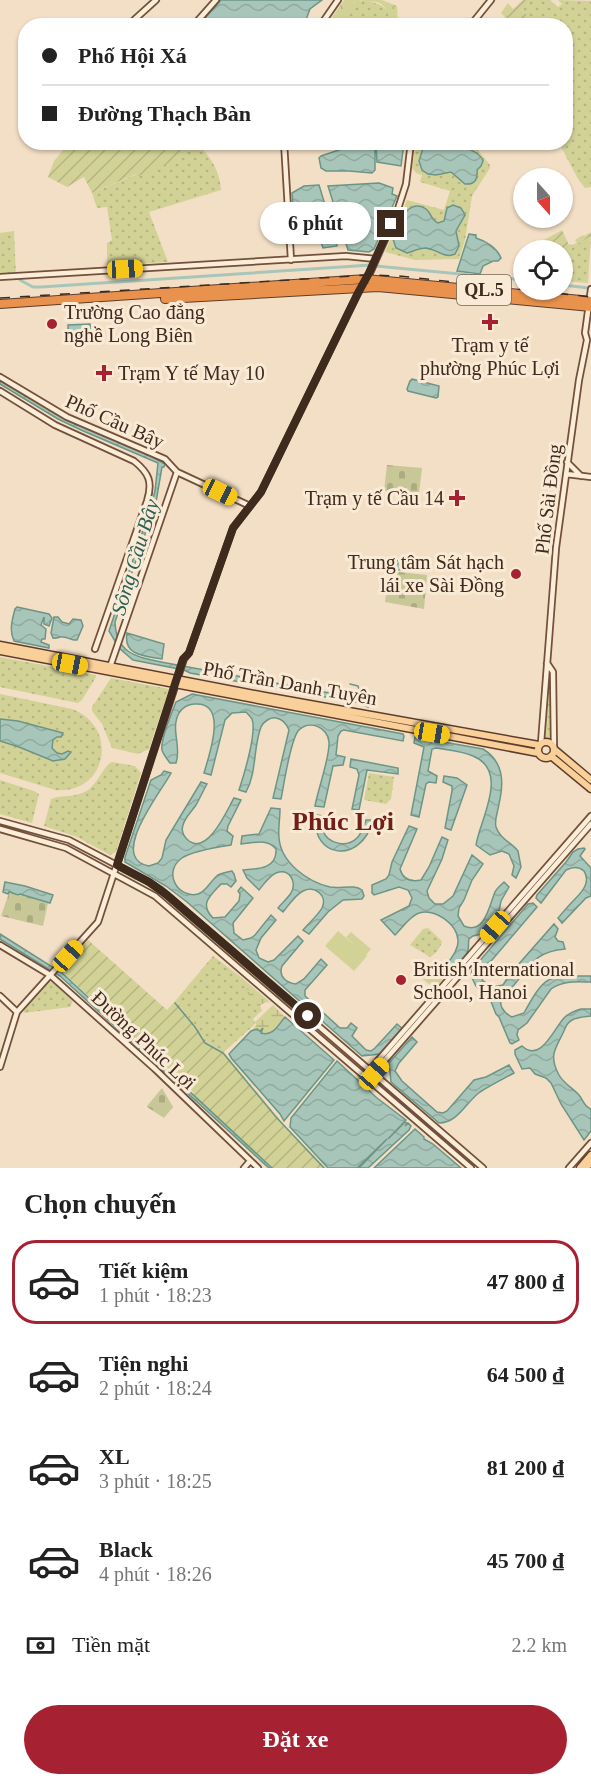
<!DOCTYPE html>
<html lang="vi">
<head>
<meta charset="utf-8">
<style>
	:root { --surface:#fff; --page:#f2f2f2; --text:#222; --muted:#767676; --line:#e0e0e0; --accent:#a62233 }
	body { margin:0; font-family:Georgia,serif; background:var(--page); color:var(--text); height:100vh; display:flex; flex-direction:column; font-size:22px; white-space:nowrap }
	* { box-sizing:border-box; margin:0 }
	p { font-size:20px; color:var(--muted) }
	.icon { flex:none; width:33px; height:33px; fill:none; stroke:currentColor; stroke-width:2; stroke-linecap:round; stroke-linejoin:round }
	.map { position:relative; height:1168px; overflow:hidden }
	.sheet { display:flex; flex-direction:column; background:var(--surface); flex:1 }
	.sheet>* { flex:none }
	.top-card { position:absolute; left:18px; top:18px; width:555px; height:132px; border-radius:24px; box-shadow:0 2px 4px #0004; display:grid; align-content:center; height:132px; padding:0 24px; background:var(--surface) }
	.needle { width:39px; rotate:159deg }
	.tools { position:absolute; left:513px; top:168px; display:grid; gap:12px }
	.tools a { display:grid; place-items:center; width:60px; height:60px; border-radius:50%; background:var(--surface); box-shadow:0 2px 4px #0004; font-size:30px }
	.end { position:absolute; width:27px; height:27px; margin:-14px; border:8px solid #3f2a1e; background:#fff; box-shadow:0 0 0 3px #fff }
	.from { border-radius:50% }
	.bubble { position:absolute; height:42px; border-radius:21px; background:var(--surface); box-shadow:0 2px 4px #0004; font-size:20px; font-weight:600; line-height:42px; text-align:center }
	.car { position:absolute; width:18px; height:36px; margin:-18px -9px; border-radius:8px; box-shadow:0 0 4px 2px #0007; background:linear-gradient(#f5c518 24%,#345 0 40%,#f5c518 0 76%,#345 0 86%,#f5c518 0) }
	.top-card b { display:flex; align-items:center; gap:21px; height:57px; font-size:22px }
	.top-card b+b { border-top:2px solid var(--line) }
	.top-card i { width:15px; height:15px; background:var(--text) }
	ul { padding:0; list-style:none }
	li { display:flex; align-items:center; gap:18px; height:84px; margin:0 12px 9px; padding:0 12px; border:3px solid transparent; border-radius:24px }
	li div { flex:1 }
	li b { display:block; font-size:22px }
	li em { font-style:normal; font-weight:600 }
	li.on { border-color:var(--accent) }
	li>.icon { width:54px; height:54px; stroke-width:1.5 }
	h2 { padding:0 24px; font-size:27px; line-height:72px }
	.pay { display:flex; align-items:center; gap:15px; height:66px; padding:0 24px; font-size:22px }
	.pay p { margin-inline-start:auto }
	.action { display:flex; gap:12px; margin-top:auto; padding:12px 24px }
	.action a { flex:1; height:69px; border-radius:36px; background:var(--accent); color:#fff; font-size:24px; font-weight:600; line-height:69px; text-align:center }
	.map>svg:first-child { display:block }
	.grass { fill:url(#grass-dots) }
	.forest { fill:url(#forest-crowns) }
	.wetland { fill:url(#wetland-marsh) }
	.cemetery { fill:url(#cemetery-stones) }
	.garden { fill:url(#garden-furrows) }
	.pitch { fill:#d2d297 }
	.water { fill:url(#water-waves); stroke:#6c9586; stroke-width:1.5 }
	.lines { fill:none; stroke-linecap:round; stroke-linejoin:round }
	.stream { stroke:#6c9586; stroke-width:1.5 }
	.canal { stroke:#a7c6b9; stroke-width:3 }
	.secondary-casing { stroke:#72503b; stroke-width:8 }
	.primary-casing { stroke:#5e3d2d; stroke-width:9 }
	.highway-casing { stroke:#5e3d2d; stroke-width:10 }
	.secondary { stroke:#fcedd9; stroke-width:4.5 }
	.primary { stroke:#f9cf9a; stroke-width:6 }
	.highway { stroke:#e9924e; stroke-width:8 }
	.rail { stroke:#3f2a1e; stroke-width:1.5; stroke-dasharray:10 10; stroke-linecap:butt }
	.route { stroke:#3f2a1e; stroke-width:8 }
	.poi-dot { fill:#a62233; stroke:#f9ead5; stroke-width:2 }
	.labels { text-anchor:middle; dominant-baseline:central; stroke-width:6; stroke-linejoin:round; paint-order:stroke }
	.shield { fill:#f9ead5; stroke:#776455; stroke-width:1.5 }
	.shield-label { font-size:18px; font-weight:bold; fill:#3f2a1e }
	.poi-label { font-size:20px; fill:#3f2a1e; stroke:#f9ead5; text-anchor:start }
	.street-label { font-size:20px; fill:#3f2a1e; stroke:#f9ead5 }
	.water-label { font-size:21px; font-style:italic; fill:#2c6056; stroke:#f9ead5 }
	.district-label { font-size:26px; font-weight:bold; fill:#702019; stroke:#f9ead5 }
</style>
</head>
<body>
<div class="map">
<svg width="591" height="1168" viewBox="0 0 591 1168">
	<defs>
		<pattern id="grass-dots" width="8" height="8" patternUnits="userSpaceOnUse" patternTransform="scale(1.5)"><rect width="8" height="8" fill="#d2d297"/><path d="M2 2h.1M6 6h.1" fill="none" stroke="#b5b482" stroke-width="1.8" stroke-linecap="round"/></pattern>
		<pattern id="forest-crowns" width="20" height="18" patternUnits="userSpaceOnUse" patternTransform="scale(1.5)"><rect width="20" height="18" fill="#d2d297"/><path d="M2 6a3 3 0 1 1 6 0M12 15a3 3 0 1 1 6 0" fill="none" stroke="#b5b482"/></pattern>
		<pattern id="wetland-marsh" width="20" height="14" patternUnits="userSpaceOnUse" patternTransform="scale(1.5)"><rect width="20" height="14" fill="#d2d297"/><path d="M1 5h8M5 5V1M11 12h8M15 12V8" fill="none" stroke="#b5b482"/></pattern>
		<pattern id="cemetery-stones" width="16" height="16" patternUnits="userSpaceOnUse" patternTransform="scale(1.5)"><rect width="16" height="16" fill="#c7c797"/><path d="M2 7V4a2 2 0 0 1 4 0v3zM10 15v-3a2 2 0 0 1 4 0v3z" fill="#acab82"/></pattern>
		<pattern id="garden-furrows" width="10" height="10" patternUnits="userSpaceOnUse" patternTransform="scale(1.5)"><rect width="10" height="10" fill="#d2d297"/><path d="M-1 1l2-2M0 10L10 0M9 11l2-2" fill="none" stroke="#b5b482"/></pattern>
		<pattern id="water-waves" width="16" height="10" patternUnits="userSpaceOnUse" patternTransform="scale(1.5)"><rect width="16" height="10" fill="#a7c6b9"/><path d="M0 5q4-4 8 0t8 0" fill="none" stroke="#91aa9f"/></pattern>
	</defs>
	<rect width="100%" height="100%" fill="#f3dfc5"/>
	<path class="grass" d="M357,0C372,2 393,3 390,24L348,25L342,19L341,14Z
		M531,0H550L558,7L562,4L558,0L591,1V187L585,188L578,179L559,143L566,142V26L538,25L522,10Z
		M181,143H196C210,155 220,171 221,190L149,212L168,262L107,266V243L112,240L107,207L97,208L92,193L185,154Z
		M416,143H472L490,165V168L472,196L465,240L459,259L415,260L385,252L407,200L444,210L450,191L420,182L422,175L416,173L412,168Z
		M14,231L16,276L0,277V233Z
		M591,236L588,283L563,281L562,253Z
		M0,657L96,675V677L82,700L78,703L0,687Z
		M550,671L553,736L549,740L544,738Z
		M111,678L169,689L149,749L138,754L112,748L102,724L92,711V707Z
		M0,694L72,709C120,727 107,795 55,790L0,773Z
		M112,762L135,766L141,773L116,852L110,855L77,837L44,826L51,799C63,794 73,799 88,790C99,782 103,766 112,762Z
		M369,773L394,777L391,799L386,804L364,800Z
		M0,780L34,791L39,794L32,823L0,814Z
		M122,871L146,884L168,899L355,1062L166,900L147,886L121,873Z
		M428,928L442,941C441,947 436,954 430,957L410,945L423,929Z
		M213,956L241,977L239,981L250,991L260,1010L259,1013L253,1019L255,1022L254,1025L224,1052L209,1044L176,1000Z
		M49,982H52L73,1001L70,1007L24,1013V1010Z"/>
	<path class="forest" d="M344,0H361L354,2L350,8L342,14V19L348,25H336L333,23L332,17Z
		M361,0H382L397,6L398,22L396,25H390C393,17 385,3 376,2C369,1 367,3 361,0Z"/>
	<path class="wetland" d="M241,977L271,1003L267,1002L260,1005L262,1011L259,1013L258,1006L249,997V991L239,981Z
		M273,1005L285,1017C278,1026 273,1037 261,1033L262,1029L259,1031L257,1029L251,1031L256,1025L255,1022Z"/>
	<path class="cemetery" d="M387,465L422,468L419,493L384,491Z
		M389,571L427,575L424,609L385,602Z
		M9,893L19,896L21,894L48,903L43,926L1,916Z
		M162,1088L173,1107L164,1118L147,1107V1106Z"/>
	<path class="garden" d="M523,0H531L522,10L538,25H512L501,13L508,3L513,9Z
		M69,143H181L185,154L159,168L138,176L136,174L92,193L84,177L67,187L48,177L54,161Z
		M562,230L569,245L571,244L572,245L577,243L575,240L583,235L584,236L591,232V236L563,253L562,250H526Z
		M87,939L167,1010L176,1000L209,1044L224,1052L286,1127L326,1168H267L192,1098L194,1093L59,969Z"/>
	<path class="pitch" d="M338,931L358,948L346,937L351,932L371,949L366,955L367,956L354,971L325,946Z
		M427,965L443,979L435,989L418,975Z"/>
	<path class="water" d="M221,0H322L310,9L304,25H199Z
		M360,143H375V170L372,173L349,171H326L321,168L319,158L321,156Z
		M376,143H404L401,166L377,162Z
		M423,143H459C466,150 480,151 483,161L481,166L477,170C478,179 475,185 465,184L451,172L436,175L428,174L422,170L419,161L423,148Z
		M379,183L393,188L392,194L397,196L374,249L369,252L348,250L328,186Z
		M319,185L326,208L323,209L326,210L330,224L315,228L312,213L311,214L312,226L295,227L292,193L304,186Z
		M453,205L461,208L465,215L456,231L459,246L455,254C444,259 437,249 426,248C419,248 414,251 407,253L396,248L393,239C395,235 400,232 402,228C403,224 402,221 403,218C406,208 417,202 426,209C432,214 431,220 438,223L444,221L447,208Z
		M332,226L337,246L323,248L317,230Z
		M469,234L476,235V238C486,241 497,248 501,258L498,261H493L483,266L480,274L457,271Z
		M90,324L91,334L68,335V325Z
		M0,379L70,421L145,453L165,464L164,467H162L156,502L115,622C116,653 136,657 161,662L346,696L362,697L369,700L368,707L360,703L190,673L184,670L133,660L119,648L109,631L151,506L155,491L158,463L81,430L58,419L0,384Z
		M412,379L439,386L438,397L436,398L408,391L407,389L410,381Z
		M379,558L402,561V570L378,569L375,564Z
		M17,607L49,614L52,618L49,626L44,624V617L41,625L46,629L45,639H42L41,642L49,645V648L14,641C9,631 12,620 15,609Z
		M54,617H58L62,622L69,624L73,619L81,620L83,626L77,640C71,641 69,637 63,637C59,636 58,639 53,638L51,633Z
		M127,633L164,644L162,659C145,656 123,656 127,633Z
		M192,694L403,734L404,736L403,741L344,730L341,731L338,736L336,755L345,757L343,765L333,766L324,807L315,806C318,789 330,757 329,742C328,727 309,719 298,731C290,742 284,784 281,799L273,798L289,730C287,725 283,719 276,718C270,717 263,722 261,727C253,748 257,772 246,792L239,790C244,775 257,732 252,719C250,716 248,714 246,712L232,713L225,720L211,775L204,773C209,755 229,701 194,704C188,704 182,708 179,713C170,729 182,747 176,763H170C167,759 163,754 162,750C160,740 172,712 176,702Z
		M0,719L18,721L63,733L61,737H57L53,740L52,748L57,753L62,754L68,751L71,752L65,759L53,761L19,747L0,741Z
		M415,737L483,749C504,762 504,782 499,804C498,812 494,819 496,827C500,839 511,842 518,851L521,867L516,878L512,875L514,866L509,854L502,851L490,855L476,845C480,819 510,771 473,756C462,751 448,750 436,748L432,749L428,771L437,776L436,783L429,782L426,784L419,817L411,815L424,747L414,743Z
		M351,759L398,768V774L367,770L359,810L352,809L359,775L357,769L350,767Z
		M164,771L171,773C162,791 107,858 149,866L158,863L162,858L166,840L201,782L207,784C203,791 200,798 196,805C192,811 185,817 183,825C181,831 184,837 189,841C208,855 227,810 234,798L241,800L228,826L227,831L233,836L231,845C218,847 192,851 182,858C162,872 178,899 198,894C206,892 211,880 218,875C222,873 227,872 232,871L234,874L236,881L231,887L227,884H221C210,896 199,904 213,918L225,917L239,901L240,894L238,891L241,887L253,898L233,923L234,933L243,940L251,938L255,935L271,915L276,920L261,938L256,950L259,958L268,962L274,960L298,936L303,941L282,966C278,977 287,983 296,984L304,979L321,959L327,965L305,990V996L340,1028H347L351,1023L357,1028L352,1036L366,1050L371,1051L375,1048L397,1024L403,1029L380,1054L362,1056L187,902L166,886L125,862V857L151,780L161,775Z
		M444,776L457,778L467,785L451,830L445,828L452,791V786L443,782Z
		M271,808L280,809C280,819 278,828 279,838C281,863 308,882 330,887C341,889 354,884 362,890L364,896L362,899L343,900L328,912L309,934L303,930C309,923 318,915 322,908C328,895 314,885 303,891C295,895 289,905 283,912L278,908C282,903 287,899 291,893C297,882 290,868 276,873C269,876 263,885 259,890L247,878L243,870C258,869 277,869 276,849C267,838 254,843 241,844L242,836L259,834Z
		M316,815L323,816C323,821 322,826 323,831C328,844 347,848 357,838C362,833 364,826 366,820H373C361,866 310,858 316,815Z
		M409,826L417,829L400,869C403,880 411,882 421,880L429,867L442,837L448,840L442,859L427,891L429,898L435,904H443L453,896L472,855L483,864L472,880L464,900L459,908L458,916L464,926C485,935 489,906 495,892C497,888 501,885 504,882L509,887L501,901L498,916L481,934L473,936L469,939C468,942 469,946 468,950C466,959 456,966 448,967L446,965C452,958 459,949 458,940C457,924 435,908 419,913C410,916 402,928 395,935L381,920L409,906L412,898L408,890L399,887L374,895L372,893V885L386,879L389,875L392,862Z
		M584,848L585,849L580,856L591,868V896L586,898L562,923L558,918C564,911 569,905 575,899C582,892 591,882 584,871C578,866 573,867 566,870L541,903L536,898L537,895L566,862L573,852L578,849Z
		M5,882L25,886L53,895L50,903L20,894L18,895L9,892L8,894L3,892Z
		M533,903L537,907L492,960L482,967L481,974L483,981L493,987L503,985L510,974L554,924L558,929L555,937L558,941L563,942L565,949C534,952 531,965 514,985C511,989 507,991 504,995C496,1004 504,1013 512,1017L524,1013C546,973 548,976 591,976V982C577,982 564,980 551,989L527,1023L518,1030L517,1035L519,1040L512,1044L510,1043L499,1017L496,1014L490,999L476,986L471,976L472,970L528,904Z
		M0,934L62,973L272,1168H269L60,976L0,939Z
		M581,1009H591V1016C584,1017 578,1017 572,1020C567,1023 566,1026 564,1031C556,1048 548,1055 559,1075C564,1084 573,1088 579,1095C584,1101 583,1106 591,1109V1131L584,1140L561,1104L551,1083L546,1078L535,1074L530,1068L522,1069L515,1054V1050L522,1046C541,1063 553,1030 564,1018C569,1013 574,1011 581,1009Z
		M285,1017L334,1060L284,1121L280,1114L232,1059L229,1054L251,1031L257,1029L260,1031L263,1028L261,1033C273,1037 278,1025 285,1017Z
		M412,1037L417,1042L399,1063L395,1071L402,1081L437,1112L443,1113L447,1111L474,1080L486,1077L509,1065L514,1073C503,1079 491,1085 480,1092C466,1102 458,1123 439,1123L391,1082L389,1063Z
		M337,1061L377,1098L406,1120L388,1139L405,1122L407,1123L405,1126L408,1123L411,1126L409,1130L368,1168H359L387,1139L357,1168H328L290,1127L291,1118Z
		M415,1129L424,1137V1139L433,1144L461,1168H374Z"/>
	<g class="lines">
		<path class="stream" d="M350,684L358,686L361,697
			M175,1003L195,1027L205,1043L223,1053L276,1117L324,1168"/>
		<path class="canal" d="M376,266L524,280
			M20,280L33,287H41L371,265
			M562,285L589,288"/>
		<g class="secondary-casing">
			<path id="secondary" d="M132,26L134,20L156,0
				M193,26L216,0
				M320,26L338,0
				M470,26L491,0
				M284,142L291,260
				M0,277L346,256L376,259
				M0,377L67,417L165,459L177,472L250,506
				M0,391L55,425L134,461C149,473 153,482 147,501L95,649
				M567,462L581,476
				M566,474L591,477
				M547,663L553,672L554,749
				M110,667L177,472
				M541,743L556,548L579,380L587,340L585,333L591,289
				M0,821L69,840L149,882L161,890L483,1168
				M0,829L66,848L155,896L471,1168
				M0,945L50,975L155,1069L258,1168
				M0,996L17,1012
				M0,1067L17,1012L98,922L184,659L189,653L233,528L261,492L361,287L370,273L396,215L406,184L411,142
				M368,1072L591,816
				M372,1075L591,824
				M244,1168L250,1161
				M569,1168L591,1143"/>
		</g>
		<g class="primary-casing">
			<path id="primary" d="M0,645L265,696L539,745
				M0,651L538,753
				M538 750a8 8 0 1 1 16 0a8 8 0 1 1-16 0Z
				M554,749L591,780
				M551,756L591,789
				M580,1168L591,1155
				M586,1168L591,1162"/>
		</g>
		<g class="highway-casing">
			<path id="highway" d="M165,299L378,287L591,307
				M0,304L366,279L591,301"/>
		</g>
		<use href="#secondary" class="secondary"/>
		<use href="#primary" class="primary"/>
		<use href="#highway" class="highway"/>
		<path class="rail" d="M0,298L369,275L399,276L591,297"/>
	</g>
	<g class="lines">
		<path class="route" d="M308,1016L167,895L149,882L117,865L183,659L189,653L233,528L261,492L358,293L369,273L391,224"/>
	</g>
	<g class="poi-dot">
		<path d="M487 313h6v6h6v6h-6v6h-6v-6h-6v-6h6z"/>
		<circle cx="52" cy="324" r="6"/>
		<path d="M101 364h6v6h6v6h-6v6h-6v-6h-6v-6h6z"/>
		<path d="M454 489h6v6h6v6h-6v6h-6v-6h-6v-6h6z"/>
		<circle cx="516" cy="574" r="6"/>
		<circle cx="401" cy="980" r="6"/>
	</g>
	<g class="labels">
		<rect class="shield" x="457" y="275" width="54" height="30" rx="4.5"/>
		<g class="shield-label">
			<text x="484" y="290">QL.5</text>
		</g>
		<g class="poi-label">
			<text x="64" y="312">Trường Cao đẳng<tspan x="64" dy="23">nghề Long Biên</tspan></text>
			<text x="490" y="345" text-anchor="middle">Trạm y tế<tspan x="490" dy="23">phường Phúc Lợi</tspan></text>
			<text x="118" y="373">Trạm Y tế May 10</text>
			<text x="444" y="498" text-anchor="end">Trạm y tế Cầu 14</text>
			<text x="504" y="562" text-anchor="end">Trung tâm Sát hạch<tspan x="504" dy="23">lái xe Sài Đồng</tspan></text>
			<text x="413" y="969">British International<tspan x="413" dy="23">School, Hanoi</tspan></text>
		</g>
		<g class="street-label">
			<text transform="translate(115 421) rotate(24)">Phố Cầu Bây</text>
			<text transform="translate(548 499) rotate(-83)">Phố Sài Đồng</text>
			<text transform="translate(290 683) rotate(10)">Phố Trần Danh Tuyên</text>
			<text transform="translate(144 1040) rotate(43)">Đường Phúc Lợi</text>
		</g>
		<g class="water-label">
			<text transform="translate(135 557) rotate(-73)">Sông Cầu Bây</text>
		</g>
		<g class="district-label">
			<text x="343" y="821">Phúc Lợi</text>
		</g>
	</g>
</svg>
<div class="tools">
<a><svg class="needle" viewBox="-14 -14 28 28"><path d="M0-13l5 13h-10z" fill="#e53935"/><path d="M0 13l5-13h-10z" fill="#767676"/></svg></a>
<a><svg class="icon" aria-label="locate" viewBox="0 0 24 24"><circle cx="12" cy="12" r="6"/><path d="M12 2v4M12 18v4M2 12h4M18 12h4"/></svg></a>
</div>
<i class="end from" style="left:308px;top:1016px"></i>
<i class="end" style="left:391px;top:224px"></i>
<div class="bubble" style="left:260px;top:202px;width:111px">6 phút</div>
<i class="car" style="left:125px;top:269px;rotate:87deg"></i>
<i class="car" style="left:220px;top:492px;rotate:115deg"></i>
<i class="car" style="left:70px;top:664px;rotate:101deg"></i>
<i class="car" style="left:432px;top:733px;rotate:100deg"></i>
<i class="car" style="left:495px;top:927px;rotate:221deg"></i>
<i class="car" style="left:68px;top:956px;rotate:42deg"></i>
<i class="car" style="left:374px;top:1074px;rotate:41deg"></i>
<div class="top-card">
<b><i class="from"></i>Phố Hội Xá</b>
<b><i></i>Đường Thạch Bàn</b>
</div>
</div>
<section class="sheet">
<h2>Chọn chuyến</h2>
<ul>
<li class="on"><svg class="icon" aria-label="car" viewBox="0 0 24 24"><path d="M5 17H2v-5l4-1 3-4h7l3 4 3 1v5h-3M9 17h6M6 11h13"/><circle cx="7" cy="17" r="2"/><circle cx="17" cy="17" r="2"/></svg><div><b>Tiết kiệm</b><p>1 phút · 18:23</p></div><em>47 800 ₫</em></li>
<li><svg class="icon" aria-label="car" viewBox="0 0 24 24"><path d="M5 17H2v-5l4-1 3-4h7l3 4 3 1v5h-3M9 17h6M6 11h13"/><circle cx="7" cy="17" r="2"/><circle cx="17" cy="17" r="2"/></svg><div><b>Tiện nghi</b><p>2 phút · 18:24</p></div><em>64 500 ₫</em></li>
<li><svg class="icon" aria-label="car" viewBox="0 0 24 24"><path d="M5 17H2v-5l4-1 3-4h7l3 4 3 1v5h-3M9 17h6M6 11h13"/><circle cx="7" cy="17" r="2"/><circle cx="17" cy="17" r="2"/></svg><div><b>XL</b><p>3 phút · 18:25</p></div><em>81 200 ₫</em></li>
<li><svg class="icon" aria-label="car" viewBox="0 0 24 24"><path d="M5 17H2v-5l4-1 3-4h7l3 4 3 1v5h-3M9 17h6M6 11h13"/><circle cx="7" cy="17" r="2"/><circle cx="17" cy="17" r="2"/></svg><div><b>Black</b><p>4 phút · 18:26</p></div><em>45 700 ₫</em></li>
</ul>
<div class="pay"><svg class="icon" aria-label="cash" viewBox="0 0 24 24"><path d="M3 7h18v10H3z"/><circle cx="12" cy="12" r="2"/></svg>Tiền mặt<p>2.2 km</p></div>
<div class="action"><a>Đặt xe</a></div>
</section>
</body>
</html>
